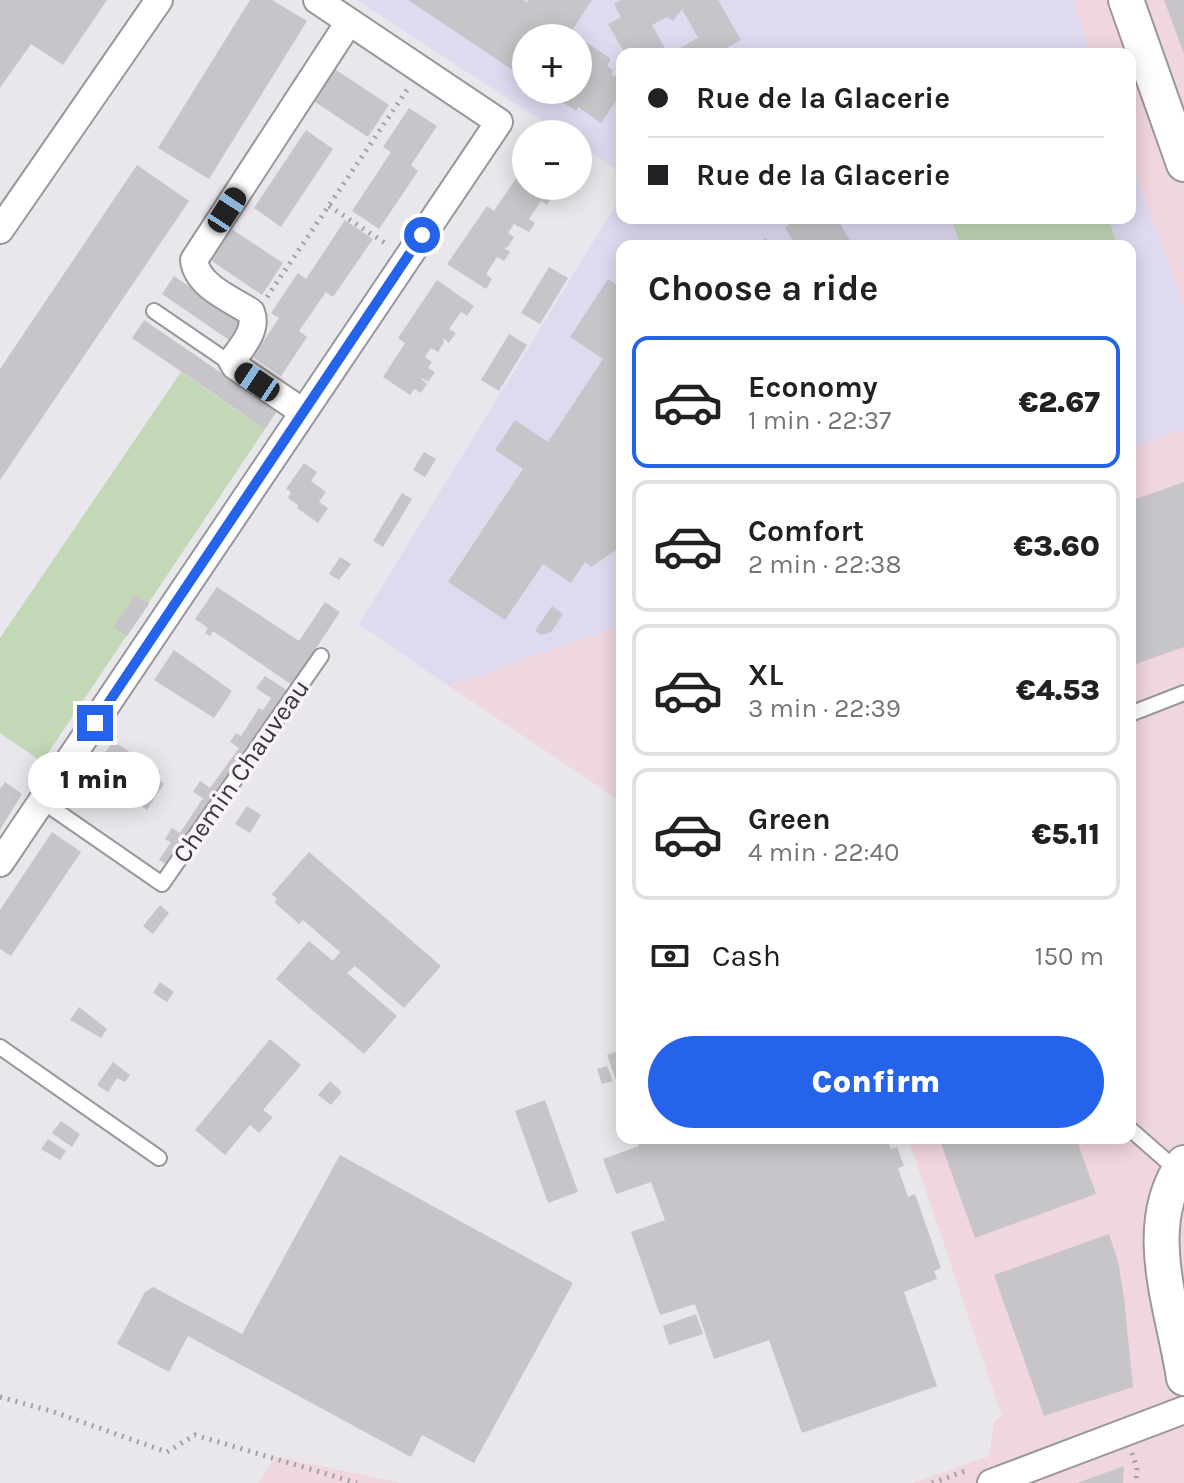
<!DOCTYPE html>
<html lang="en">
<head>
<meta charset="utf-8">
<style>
	:root { --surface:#fff; --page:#f6f6f6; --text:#202124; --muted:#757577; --line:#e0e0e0; --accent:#2563eb }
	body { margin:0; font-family:Karla,sans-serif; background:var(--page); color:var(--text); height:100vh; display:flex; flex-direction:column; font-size:30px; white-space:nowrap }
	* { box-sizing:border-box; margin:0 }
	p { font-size:26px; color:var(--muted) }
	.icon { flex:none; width:44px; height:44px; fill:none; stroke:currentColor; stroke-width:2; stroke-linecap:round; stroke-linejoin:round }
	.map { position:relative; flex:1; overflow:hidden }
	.drawer { position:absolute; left:616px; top:240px; width:520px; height:904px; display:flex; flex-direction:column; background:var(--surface); border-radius:16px; box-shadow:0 4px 20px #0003 }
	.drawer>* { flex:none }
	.guide { position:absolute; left:616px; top:48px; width:520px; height:176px; border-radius:16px; box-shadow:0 4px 20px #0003; display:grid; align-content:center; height:176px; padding:0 32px; background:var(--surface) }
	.controls { position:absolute; left:512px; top:24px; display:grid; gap:16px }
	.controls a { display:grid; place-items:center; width:80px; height:80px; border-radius:50%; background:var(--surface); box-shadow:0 4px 20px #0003; font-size:40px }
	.end { position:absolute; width:36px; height:36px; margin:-18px; border:10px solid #2563eb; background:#fff; box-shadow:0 0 0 4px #fff }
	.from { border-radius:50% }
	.bubble { position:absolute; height:56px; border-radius:28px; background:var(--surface); box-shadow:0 4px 20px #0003; font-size:26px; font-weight:800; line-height:56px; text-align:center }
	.car { position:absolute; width:24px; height:48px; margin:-24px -12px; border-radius:10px; box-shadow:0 0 6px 2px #0007; background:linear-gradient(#222 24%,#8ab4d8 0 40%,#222 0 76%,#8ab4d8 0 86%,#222 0) }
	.guide b { display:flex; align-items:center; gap:28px; height:76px; font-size:30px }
	.guide b+b { border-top:2px solid var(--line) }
	.guide i { width:20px; height:20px; background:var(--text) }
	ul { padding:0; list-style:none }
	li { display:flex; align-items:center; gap:24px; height:132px; margin:0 16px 12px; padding:0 16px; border:4px solid var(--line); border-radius:16px }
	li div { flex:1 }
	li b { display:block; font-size:30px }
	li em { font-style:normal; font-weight:800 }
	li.on { border-color:var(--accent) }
	li>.icon { width:72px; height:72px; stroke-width:1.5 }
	h2 { padding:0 32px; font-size:36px; line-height:96px }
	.pay { display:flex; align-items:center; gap:20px; height:88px; padding:0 32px; font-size:30px }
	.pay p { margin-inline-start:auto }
	.primary-button { display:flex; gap:16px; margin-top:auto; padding:16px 32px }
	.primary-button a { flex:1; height:92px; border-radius:48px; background:var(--accent); color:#fff; font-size:32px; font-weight:800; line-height:92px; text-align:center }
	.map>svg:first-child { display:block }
	.commercial { fill:#f0d6de }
	.education { fill:#dfdaf0; fill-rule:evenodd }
	.green { fill:#c2d8b7 }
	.building { fill:#c8c5ca }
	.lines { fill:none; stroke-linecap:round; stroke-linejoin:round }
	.service-casing { stroke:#9a979c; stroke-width:18 }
	.minor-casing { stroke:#9a979c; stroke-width:30 }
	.tertiary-casing { stroke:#9a979c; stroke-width:38 }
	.path { stroke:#a2a0a5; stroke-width:5; stroke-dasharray:2 6; stroke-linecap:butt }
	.service { stroke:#fff; stroke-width:14 }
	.minor { stroke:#fff; stroke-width:26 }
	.tertiary { stroke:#fff; stroke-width:34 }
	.route { stroke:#2563eb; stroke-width:10 }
	.labels { text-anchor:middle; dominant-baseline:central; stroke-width:7; stroke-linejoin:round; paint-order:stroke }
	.street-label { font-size:26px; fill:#383739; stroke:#f7f3f9 }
</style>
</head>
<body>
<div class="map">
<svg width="1184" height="1483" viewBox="0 0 1184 1483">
	<rect width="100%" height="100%" fill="#e9e6ec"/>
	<path class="commercial" d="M1072,0H1184V307L1130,159V54H1091Z
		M1184,429V1483H913L989,1456L994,1422L1002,1416L908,1138H1130V448Z
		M622,625V802L449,686Z
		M276,1457L401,1483H258Z"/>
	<path class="education" d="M357,0H1072L1091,54H622V173L578,144V134H562ZM526,38H578V90H526Z
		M1130,159L1184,307V429L1130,448V246H622V625L449,686L359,624L622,195V218H1130Z"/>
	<path class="green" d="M951,218H1108L1117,245L961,246Z
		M181,372L265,429L42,762L0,733V638Z"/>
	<path class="building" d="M0,0H107L63,65L31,44L0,88Z
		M250,0H272L307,21L209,179L158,148Z
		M408,0H523L527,3L528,0H592L571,32L611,59L607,66L613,70L611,74L615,77L617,73L622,76V92L601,123L578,107L576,111L543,90H578V38H526V79Z
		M621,0H718L741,40L728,47L732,54H669L698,38L682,9L673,21L667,17L652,25L668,54H625L608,24L621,17L614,4Z
		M1164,0H1184V54Z
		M330,66L389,105L368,137L309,98Z
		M409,108L437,126L411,165L418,171L379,229L352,211L391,152L383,147Z
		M306,130L333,149L281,227L254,208Z
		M137,165L189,201L0,480V369Z
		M520,172L526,175V186H542L553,196L547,205L541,201L529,219L535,223L529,232L514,224L508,233L514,237L508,247L504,248L510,252L504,261L497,257L486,274L492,279L486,289L447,264L487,206L494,211Z
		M801,218H837L853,246H796L785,227Z
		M345,220L373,239L333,297L326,292L299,331L307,337L281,376L253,357L279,318L271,313L298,273L306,279Z
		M224,224L283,263L262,295L203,255Z
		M766,238L771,246H752Z
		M549,267L568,278L540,324L521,313Z
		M174,276L244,324L232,342L162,294Z
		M608,279L622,288V546L591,567L585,562L571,583L543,564L505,620L448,582L523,469L495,450L515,420L548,442L603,359L570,337Z
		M437,280L474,306L467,316L461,312L449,329L456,333L449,343L443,338L444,342L438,352L431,348L425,357L432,362L428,368L435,372L428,382L422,378L421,379L427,384L421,393L414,389L410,395L383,377L405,343L398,338Z
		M144,320L277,411L265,429L132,338Z
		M509,334L527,345L499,391L481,380Z
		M424,452L436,459L425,477L413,470Z
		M304,463L317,472L311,481L326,492L319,502L328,508L318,523L297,508L298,505L288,498L291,492L286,489Z
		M1184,482V647L1133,665L1130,657V501Z
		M402,493L412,499L383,547L373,541Z
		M340,557L351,564L339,580L329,574Z
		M217,587L299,641L325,602L340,612L292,685L213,631L210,636L205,633L208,628L195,619Z
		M135,594L149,604L127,636L113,627Z
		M552,606L563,614L551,632L542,635L535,631Z
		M174,650L232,691L214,718L154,680Z
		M265,676L288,691L170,866L159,860L171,842L165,839L172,828L180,833L203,798L193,792L200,781L210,788L239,748L230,742L236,733L241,736L259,708L263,710L271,698L256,688Z
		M113,741L160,772L156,778L164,784L147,810L91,773Z
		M5,782L22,794L0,830V789Z
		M247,806L261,815L250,833L235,824Z
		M52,832L81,852L11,956L0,949V910Z
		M309,852L441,966L404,1008L355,966L347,973L397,1016L364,1054L276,979L309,941L333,961L340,952L303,920L299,924L274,902L277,899L272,894Z
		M160,905L169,913L153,934L143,926Z
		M160,982L174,992L167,1002L153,993Z
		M79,1007L107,1029L101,1038L70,1020Z
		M270,1039L301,1065L263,1110L273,1117L259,1133L250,1125L225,1155L195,1130Z
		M622,1050V1097L607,1055Z
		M113,1062L130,1075L125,1082L117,1078L108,1092L97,1085Z
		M607,1066L613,1081L602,1084L597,1069Z
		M330,1081L342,1092L331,1105L318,1095Z
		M545,1100L578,1192L548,1203L515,1111Z
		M61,1121L80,1134L72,1147L52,1133Z
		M636,1138H887L891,1149L897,1147L904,1166L898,1168L908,1197L915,1194L941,1268L934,1271L937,1279L904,1292L937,1386L802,1433L769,1340L714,1359L695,1304L660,1315L631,1232L665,1220L651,1182L616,1194L603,1159L639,1146Z
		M939,1138H1076L1096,1194L975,1238Z
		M48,1139L66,1151L60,1160L41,1149Z
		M340,1155L573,1283L474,1463L422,1435L411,1457L188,1336L169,1372L117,1344L145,1292L153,1287L242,1334Z
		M1109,1234L1118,1261L1124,1298L1133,1387L1044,1416L994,1275Z
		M696,1314L703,1334L669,1345L663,1326Z
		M1124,1466L1123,1483H1077Z"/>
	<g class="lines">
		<g class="service-casing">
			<path id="service" d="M154,311L233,365
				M1130,714L1184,693
				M42,801L162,884L321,656
				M0,1047L159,1158
				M1130,1129L1178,1171"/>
		</g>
		<g class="minor-casing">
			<path id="minor" d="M0,230L159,0
				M303,412L235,366L232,361C242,346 258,330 251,312C231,299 197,286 194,260L349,22
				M0,863L499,122L317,0
				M991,1483L1184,1410"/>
		</g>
		<g class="tertiary-casing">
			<path id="tertiary" d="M1126,0L1184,164
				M1184,1163C1139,1226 1174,1309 1184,1378"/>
		</g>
		<path class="path" d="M329,206L388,245
			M267,297L407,90
			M0,1397L51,1411L167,1452L195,1435L357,1483
			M1132,1453L1137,1467L1136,1483
			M932,1483L968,1470"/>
		<use href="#service" class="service"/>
		<use href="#minor" class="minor"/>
		<use href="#tertiary" class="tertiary"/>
	</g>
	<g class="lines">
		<path class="route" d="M95,723L422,235"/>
	</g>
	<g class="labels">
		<g class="street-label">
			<text transform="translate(241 771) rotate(-55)">Chemin Chauveau</text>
		</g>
	</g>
</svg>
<div class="controls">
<a>+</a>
<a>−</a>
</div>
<i class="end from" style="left:422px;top:235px"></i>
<i class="end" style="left:95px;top:723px"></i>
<div class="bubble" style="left:28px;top:752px;width:132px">1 min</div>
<i class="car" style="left:227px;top:210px;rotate:33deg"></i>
<i class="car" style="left:257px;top:382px;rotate:304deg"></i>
<div class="guide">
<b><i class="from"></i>Rue de la Glacerie</b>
<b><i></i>Rue de la Glacerie</b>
</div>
<section class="drawer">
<h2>Choose a ride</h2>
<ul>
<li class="on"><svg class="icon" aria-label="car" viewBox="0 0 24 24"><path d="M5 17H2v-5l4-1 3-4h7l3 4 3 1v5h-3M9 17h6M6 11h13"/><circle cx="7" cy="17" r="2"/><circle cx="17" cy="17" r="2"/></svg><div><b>Economy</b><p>1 min · 22:37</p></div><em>€2.67</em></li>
<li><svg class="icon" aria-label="car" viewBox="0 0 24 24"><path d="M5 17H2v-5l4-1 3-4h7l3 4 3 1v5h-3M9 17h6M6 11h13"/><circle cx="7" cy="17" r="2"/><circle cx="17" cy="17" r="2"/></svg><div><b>Comfort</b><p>2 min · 22:38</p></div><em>€3.60</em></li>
<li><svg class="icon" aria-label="car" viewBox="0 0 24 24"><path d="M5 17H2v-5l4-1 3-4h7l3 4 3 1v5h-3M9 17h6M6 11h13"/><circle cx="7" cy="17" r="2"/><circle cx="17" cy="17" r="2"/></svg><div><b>XL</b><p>3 min · 22:39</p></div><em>€4.53</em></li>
<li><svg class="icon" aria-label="car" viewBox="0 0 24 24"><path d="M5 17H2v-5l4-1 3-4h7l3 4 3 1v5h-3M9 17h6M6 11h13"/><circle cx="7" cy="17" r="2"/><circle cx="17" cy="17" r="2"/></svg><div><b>Green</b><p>4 min · 22:40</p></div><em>€5.11</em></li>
</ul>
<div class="pay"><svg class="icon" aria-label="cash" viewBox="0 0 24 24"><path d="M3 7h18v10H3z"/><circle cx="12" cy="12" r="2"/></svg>Cash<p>150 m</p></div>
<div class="primary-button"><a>Confirm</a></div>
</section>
</div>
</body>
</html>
